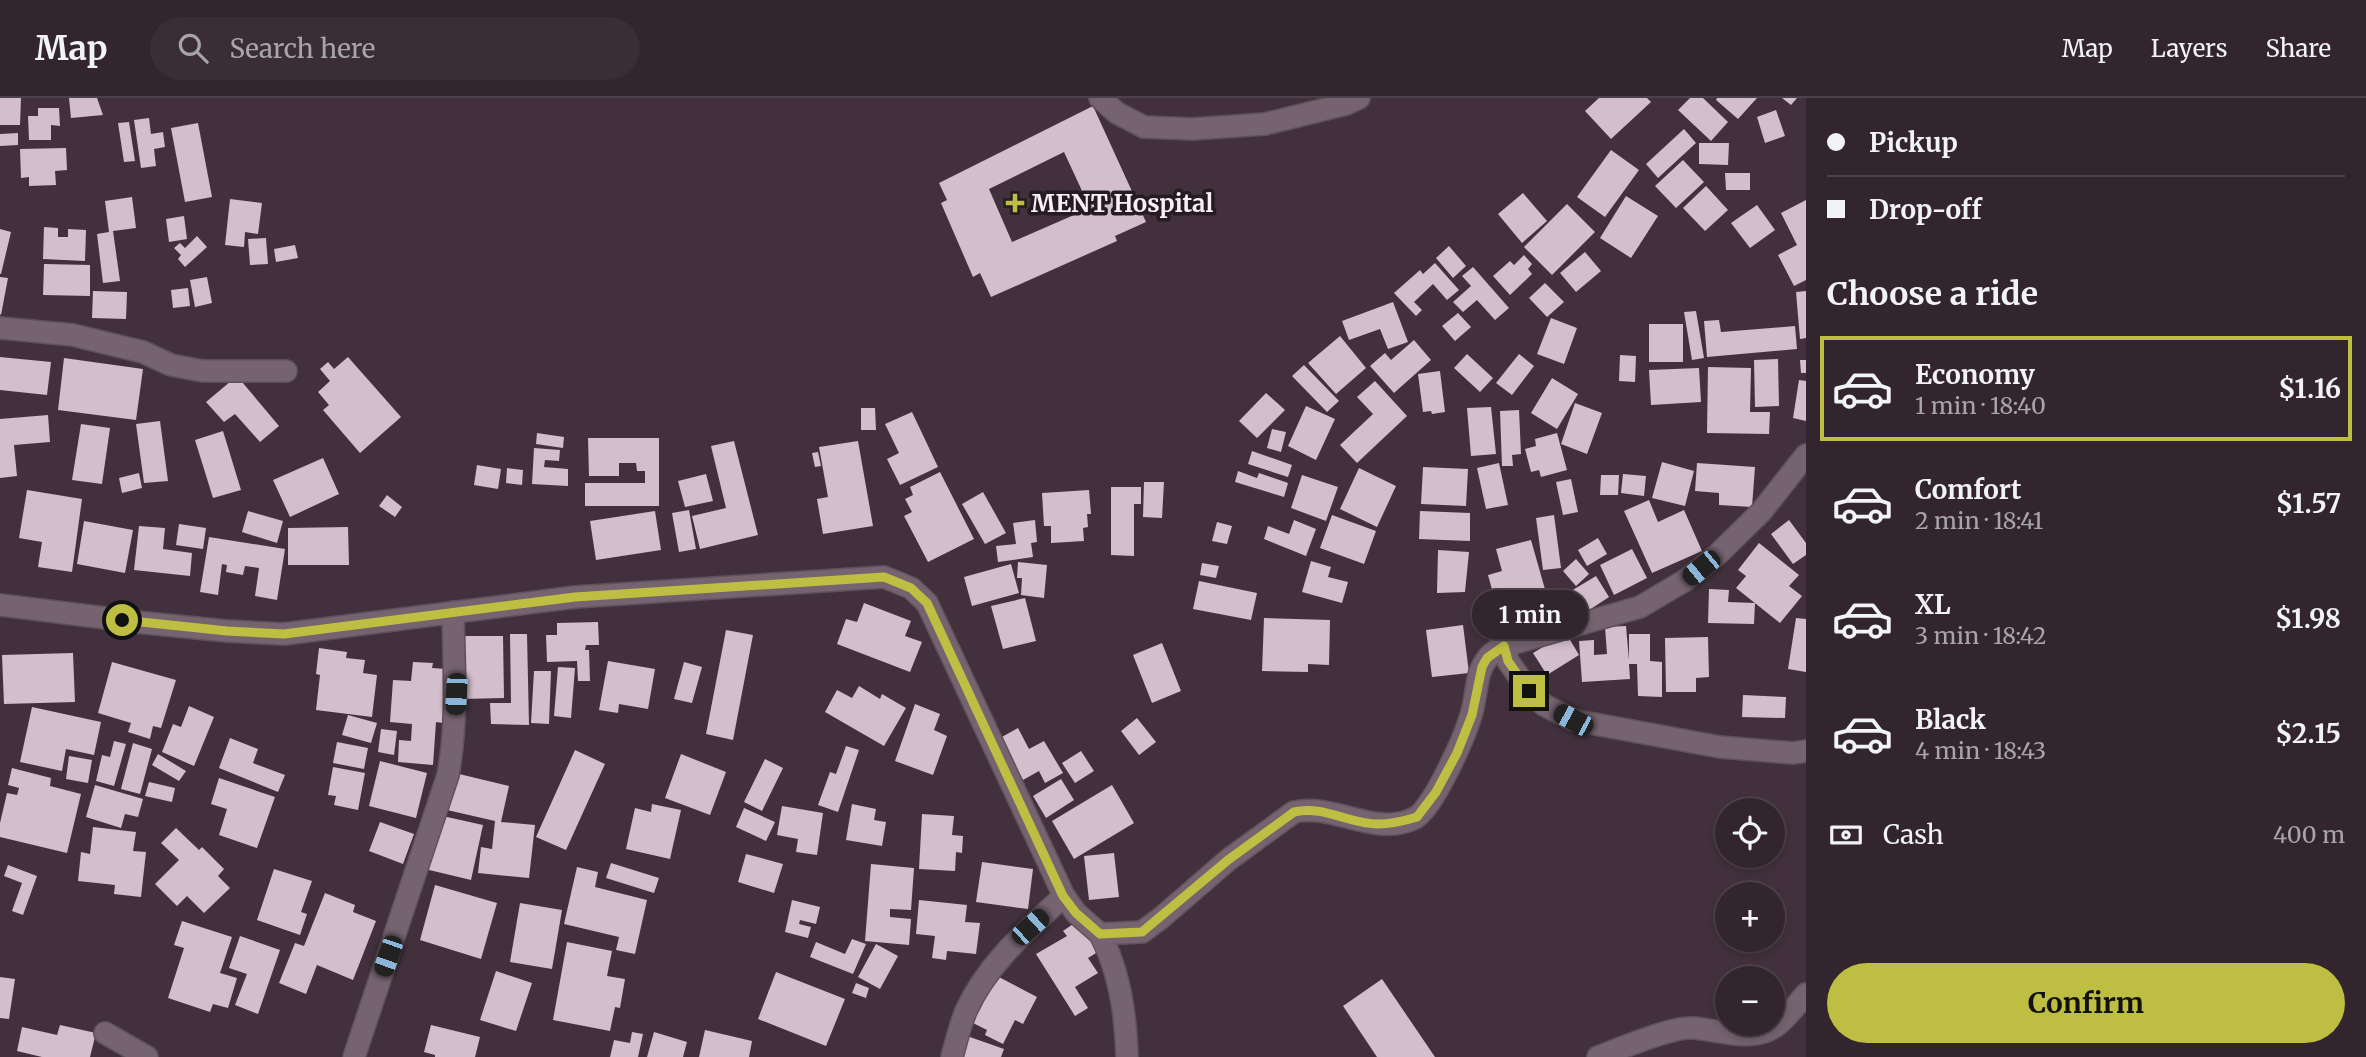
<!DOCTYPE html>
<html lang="en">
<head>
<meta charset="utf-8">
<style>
	:root { --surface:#32252d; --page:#3a2d35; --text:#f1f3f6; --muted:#a8a5aa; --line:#4d4249; --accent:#bebf42 }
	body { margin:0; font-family:Merriweather,serif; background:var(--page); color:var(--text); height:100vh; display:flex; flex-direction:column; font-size:26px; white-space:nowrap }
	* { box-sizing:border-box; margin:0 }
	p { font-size:23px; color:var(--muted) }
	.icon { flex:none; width:38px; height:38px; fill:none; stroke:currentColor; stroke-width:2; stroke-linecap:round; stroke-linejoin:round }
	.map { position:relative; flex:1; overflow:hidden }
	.drawer { display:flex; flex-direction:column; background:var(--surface); width:560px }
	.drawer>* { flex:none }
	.banner { display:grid; align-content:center; height:154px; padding:0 21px; background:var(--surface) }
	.buttons { position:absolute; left:1715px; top:700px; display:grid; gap:14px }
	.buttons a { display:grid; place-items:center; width:70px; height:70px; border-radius:50%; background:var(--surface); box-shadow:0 4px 10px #0003,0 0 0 2px var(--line); font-size:35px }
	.end { position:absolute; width:32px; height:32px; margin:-16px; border:9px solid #bebf42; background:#111; box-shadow:0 0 0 4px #111 }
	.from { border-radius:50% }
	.bubble { position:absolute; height:49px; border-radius:24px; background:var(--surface); box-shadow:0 4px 10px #0003,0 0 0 2px var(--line); font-size:23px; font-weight:700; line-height:49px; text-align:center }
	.car { position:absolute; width:21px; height:42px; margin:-21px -10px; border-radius:9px; box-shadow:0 0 5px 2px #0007; background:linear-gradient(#222 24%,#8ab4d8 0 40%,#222 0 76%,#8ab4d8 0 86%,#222 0) }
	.banner b { display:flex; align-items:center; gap:24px; height:66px; font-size:26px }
	.banner b+b { border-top:2px solid var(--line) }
	.banner i { width:18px; height:18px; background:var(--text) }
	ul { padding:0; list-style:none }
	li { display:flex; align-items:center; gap:21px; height:105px; margin:0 14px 10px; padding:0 7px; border:4px solid transparent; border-radius:0px }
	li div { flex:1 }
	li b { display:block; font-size:26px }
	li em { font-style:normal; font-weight:700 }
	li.on { border-color:var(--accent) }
	li>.icon { width:63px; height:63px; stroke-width:1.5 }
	h2 { padding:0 21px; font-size:32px; line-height:84px }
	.pay { display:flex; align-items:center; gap:18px; height:77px; padding:0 21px; font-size:26px }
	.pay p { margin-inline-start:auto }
	.action { display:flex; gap:14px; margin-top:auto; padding:14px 21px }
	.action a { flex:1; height:80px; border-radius:42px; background:var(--accent); color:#111; font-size:28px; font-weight:700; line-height:80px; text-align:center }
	header { display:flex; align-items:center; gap:42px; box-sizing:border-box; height:98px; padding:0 35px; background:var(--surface); border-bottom:2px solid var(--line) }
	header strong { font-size:33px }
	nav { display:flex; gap:38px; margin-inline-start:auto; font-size:24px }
	.search { width:490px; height:63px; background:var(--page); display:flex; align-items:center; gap:18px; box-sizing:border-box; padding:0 24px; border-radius:38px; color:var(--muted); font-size:26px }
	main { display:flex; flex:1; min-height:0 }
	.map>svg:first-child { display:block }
	.building { fill:#d3becb; fill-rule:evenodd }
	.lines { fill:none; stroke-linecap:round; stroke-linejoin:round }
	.minor-casing { stroke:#5f515a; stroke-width:24 }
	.minor { stroke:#75636f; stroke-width:21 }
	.route { stroke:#bebf42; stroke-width:9 }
	.poi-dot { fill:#bebf42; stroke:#241c21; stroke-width:2.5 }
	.labels { text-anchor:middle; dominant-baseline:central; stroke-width:7; stroke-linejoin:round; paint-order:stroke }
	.poi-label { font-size:24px; font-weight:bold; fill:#faeff6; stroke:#241c21; text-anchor:start }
</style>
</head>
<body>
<header>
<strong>Map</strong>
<div class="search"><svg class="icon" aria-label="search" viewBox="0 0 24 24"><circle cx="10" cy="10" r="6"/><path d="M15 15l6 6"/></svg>Search here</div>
<nav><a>Map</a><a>Layers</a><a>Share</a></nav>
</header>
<main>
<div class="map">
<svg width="1806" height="959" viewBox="0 0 1806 959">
	<rect width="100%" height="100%" fill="#42313c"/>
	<path class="building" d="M0,0H21L20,27H0Z
		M69,0H97L103,17L71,20Z
		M1599,0H1647L1651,4L1611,41L1585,13Z
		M1690,0H1703L1728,24L1711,43L1678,12Z
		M1717,0H1757L1738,21L1716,2Z
		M1782,0H1797L1791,7Z
		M1093,8L1146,124L1115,138L1117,143L991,199L980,175L973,179L941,105L947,102L939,85ZM1064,54L1090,110L1012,144L989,91Z
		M38,10H59L60,28L51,27V42H29L28,18H38Z
		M1776,12L1785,38L1765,45L1757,19Z
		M149,20L151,36L163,34L165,49L154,51L156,68L141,70L134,22Z
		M129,24L135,63L124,64L118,25Z
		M198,25L212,99L185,104L171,30Z
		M1684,31L1696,45L1658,80L1646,66Z
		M18,35V47L0,48V36Z
		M1699,45H1729L1728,67L1699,66Z
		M66,50L67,72L55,73L56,87L29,88V79L21,80L20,51Z
		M1611,52L1639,72L1605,119L1577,99Z
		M1683,62L1704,84L1676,110L1655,88Z
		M1725,75H1750V92H1726Z
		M1706,88L1728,112L1705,133L1683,110Z
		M1523,95L1547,123L1522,145L1498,116Z
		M1626,98L1658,118L1631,160L1600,140Z
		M132,99L136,130L113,133L120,183L103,185L97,136L109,134L105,103Z
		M230,101L262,105L258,136L245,134L244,149L225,147Z
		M1806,102V182L1794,188L1778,157L1797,147L1781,115Z
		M1567,106L1595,134L1552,177L1524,149Z
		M1757,107L1775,132L1750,150L1731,125Z
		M184,118L187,141L169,144L166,121Z
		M44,129L58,130V139H68V131L86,132L85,163L43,161Z
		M0,131L11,134L1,176H0Z
		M197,138L207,149L185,169L178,161L181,157L174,150L180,145L185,150Z
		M266,140L268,166L250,167L248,141Z
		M295,147L298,160L276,164L274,151Z
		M1449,148L1466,168L1453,180L1436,160Z
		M1585,154L1601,173L1576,194L1560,175Z
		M1524,157L1532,166L1528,171L1532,176L1510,197L1493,178L1510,163L1514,167Z
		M1435,165L1459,192L1447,202L1433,186L1414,204L1422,212L1416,218L1394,195L1420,172L1423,176Z
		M44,166L90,167V198L43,197Z
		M1473,169L1509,210L1495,222L1477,202L1463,214L1453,204L1471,188L1462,178Z
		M0,179L8,180L1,217L0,216Z
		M207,179L212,205L195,209L190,182Z
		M1545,185L1564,204L1547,219L1529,200Z
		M188,190L190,208L173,210L171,192Z
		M93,193L127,194L126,221L92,220Z
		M1806,193V240L1800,241L1796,194Z
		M1393,204L1408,244L1388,251L1380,231L1349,242L1342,223Z
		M1696,213L1704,260L1692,262L1684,214Z
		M1458,215L1471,229L1455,243L1442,228Z
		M1551,220L1577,230L1564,266L1537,256Z
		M1719,222L1721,234L1795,228L1797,251L1707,259L1704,223Z
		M1649,226H1683V264H1649Z
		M1340,238L1366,270L1336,296L1308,265Z
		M1414,242L1431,262L1394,295L1370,268L1385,255L1391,262Z
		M1467,256L1493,280L1480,294L1454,270Z
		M1519,256L1534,268L1512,297L1496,285Z
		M1620,257L1636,258L1635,284L1619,283Z
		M0,259L51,264L47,297L0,292Z
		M348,259L401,319L360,355L323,312L329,307L318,294L330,283L320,271L328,264L334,271Z
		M64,260L143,271L136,322L58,312Z
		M1778,261L1779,308L1755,309L1754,262Z
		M1800,262H1806V275H1801Z
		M1304,267L1339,303L1327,314L1292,278Z
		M1708,269L1751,270L1750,314H1770L1769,336L1707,335Z
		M1699,270L1701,304L1651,307L1649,272Z
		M1440,273L1445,314L1432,316L1431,313L1423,314L1418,276Z
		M237,278L279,328L260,344L235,316L224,324L206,304Z
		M1552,280L1578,296L1557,331L1531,315Z
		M1799,282L1806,283V323L1793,320Z
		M1375,283L1407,318L1357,365L1340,347L1373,316L1357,299Z
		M1266,295L1285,312L1257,340L1239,323Z
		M1575,305L1602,315L1587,356L1561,346Z
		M1306,308L1335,321L1316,362L1288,348Z
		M1491,309L1496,356L1471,358L1467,310Z
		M861,310H875L876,332H861Z
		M1519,312L1521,356L1512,357L1513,368H1502L1500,313Z
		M912,314L938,369L900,387L887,361L899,355L885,326Z
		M48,317L50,344L14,347L17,378L0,380V321Z
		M160,323L168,383L144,385L136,326Z
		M81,326L110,330L102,386L72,382Z
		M1272,331L1286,334L1281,354L1267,350Z
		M223,333L241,392L213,400L195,342Z
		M537,335L564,339L563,350L536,346Z
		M1557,335L1567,372L1541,379L1539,372L1531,374L1525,351L1536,348L1535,341Z
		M588,340H659V408H585V385H645V373H637L636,365H619V378H589Z
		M734,343L758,437L700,451L692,418L726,410L711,348Z
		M858,343L873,428L823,436L817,401L828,399L819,349Z
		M534,350L560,352L559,363L545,362L544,369L568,371V388L532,386Z
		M1252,353L1292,367L1288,379L1248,366Z
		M818,354L821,368L815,369L812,355Z
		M323,360L339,396L290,419L273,382Z
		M1662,364L1694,373L1685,408L1652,400Z
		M1499,365L1508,407L1486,411L1477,370Z
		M1697,365L1755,369L1752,409L1719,407V395L1695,393Z
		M477,367L501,371L498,391L474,387Z
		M1423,369L1468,371L1466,408L1421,406Z
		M507,370L523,372L522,387L506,385Z
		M1359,370L1396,388L1377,429L1340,411Z
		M1238,373L1257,380L1259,375L1288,385L1284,399L1235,384Z
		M940,374L974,441L928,464L904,418L912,414L905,401L913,397L910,389Z
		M139,375L142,390L122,395L119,380Z
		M706,376L713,403L685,409L678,383Z
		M1623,376L1646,378L1644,398L1621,395Z
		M1302,377L1338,389L1326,423L1291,410Z
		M1601,377H1619L1618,397H1600Z
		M1571,381L1578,414L1563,417L1556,384Z
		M1144,384H1164L1162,420L1143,419Z
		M1111,389H1141V406H1134V458L1111,457Z
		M27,392L82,401L72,474L38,469L42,444L19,440Z
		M1089,392L1091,416H1087L1088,429L1083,430L1084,443L1051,445V428H1044L1042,395Z
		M983,394L1006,435L985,446L962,406Z
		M387,397L402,409L395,419L379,408Z
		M1649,402L1658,424L1684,412L1702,453L1652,475L1624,413Z
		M689,412L696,451L679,454L672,415Z
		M248,413L283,423L277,445L242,434Z
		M655,413L661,452L596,462L590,423Z
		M1420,413L1470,415V443L1419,441Z
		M1332,417L1376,433L1364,466L1320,450Z
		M1554,417L1561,470L1543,472L1536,420Z
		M1035,422L1037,444L1031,445L1033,459L998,464L996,448L1016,446L1013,425Z
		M1294,422L1316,431L1306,458L1264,441L1268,428L1289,436Z
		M1789,422L1806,445V457L1793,466L1771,436Z
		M84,423L133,432L125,475L77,466Z
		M1217,424L1232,428L1227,446L1212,443Z
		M179,426L206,430L203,451L176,447Z
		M139,428L165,430L163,451L192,455L190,478L134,472Z
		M348,429L349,467H288V430Z
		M209,439L285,451L277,502L255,498L259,470L245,468L243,477L226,474L227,467L222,466L218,497L200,494Z
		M1598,440L1607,456L1587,468L1578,452Z
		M1531,442L1548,502L1563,497L1568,516L1532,525L1530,516L1501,524L1488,477L1502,473L1496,451Z
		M1759,445L1799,477L1789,488L1802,498L1780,525L1736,490L1746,478L1738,472Z
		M1632,451L1647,480L1614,497L1600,467Z
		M1438,452L1469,454L1465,494L1437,495Z
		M1576,461L1589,476L1576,488L1563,473Z
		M1311,463L1331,469L1328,479L1348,484L1342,505L1302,494Z
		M1018,464L1047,467L1044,500L1021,497L1022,480H1017Z
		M1202,465L1219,468L1216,480L1200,477Z
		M1011,466L1019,495L972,508L964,479Z
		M1596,478L1609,499L1580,518L1566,496Z
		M1199,483L1257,495L1251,522L1193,511Z
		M1709,491L1729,492L1728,504L1755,505L1754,526L1708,525Z
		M1025,500L1036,543L1003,551L991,508Z
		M864,505L911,523L905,538L922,544L910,574L837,546L846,521L857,524Z
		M1264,520L1330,522L1329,567L1308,566V574L1262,573Z
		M1796,520L1806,521V574L1788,571Z
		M598,524L599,547H586L585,552H589L590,583H578L577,563L547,564L546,537H557V525Z
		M1463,527L1469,575L1432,579L1426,532Z
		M1626,528L1629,562V536H1650V563L1662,564V599L1638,598L1637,566H1629L1630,581L1582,584L1579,543L1594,542V557L1607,556L1605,529Z
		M726,532L753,537L733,642L706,636Z
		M1566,535L1579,557L1547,577L1533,555Z
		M510,536H527L529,627L491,626L490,605H511Z
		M460,538H503L504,600L461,601Z
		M1708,539L1709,579L1696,580V594H1666L1665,540Z
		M1162,545L1181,593L1152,605L1133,557Z
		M319,550L347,554L346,560L365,562L363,575L377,577L372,619L316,612L320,577L316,576Z
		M73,555L75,604L4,606L2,557Z
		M608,563L655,571L648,611L619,606L618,615L599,612Z
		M112,564L176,582L161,630L153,628L150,641L128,634L131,625L98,615Z
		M413,564L433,565L432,570L447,571L443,625L436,624L433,667L398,664L399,642L411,643L412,626L390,624L393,582L411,583Z
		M684,564L702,569L692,605L674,601Z
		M558,569L575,570L571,620L554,618Z
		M534,573H551L549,626L531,625Z
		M859,588L880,601L882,596L906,610L884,648L825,614L837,592L852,600Z
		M1743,597L1786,599L1785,620L1742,619Z
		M915,606L940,616L934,632L947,638L933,677L895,663Z
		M189,608L214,619L194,668L162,654L173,626L181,629Z
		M32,609L101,624L94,657L66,651L62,673L20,664Z
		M348,617L377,625L371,645L342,637Z
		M1137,620L1156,644L1139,657L1121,633Z
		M1018,630L1029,651L1044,643L1063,675L1045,685L1039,673L1023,682L1000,640Z
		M381,631L397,633L394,657L378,654Z
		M230,640L258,651L253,665L285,677L278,694L219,670Z
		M114,643L126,646L114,688L96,683L102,657L110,659Z
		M337,644L368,650L364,671L333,665Z
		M133,645L152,651L140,696L121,691Z
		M846,648L859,652L838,714L818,707L830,674L836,676Z
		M575,652L605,666L566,752L536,739Z
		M1081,653L1094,673L1075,685L1062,665Z
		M158,656L186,673L179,683L152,667Z
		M681,656L726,674L710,717L665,700Z
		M69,658L92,662L88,685L66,681Z
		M765,661L783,670L762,713L744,704Z
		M380,663L427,675L416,720L369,708Z
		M333,669L365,675L358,712L334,707L336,698L328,697Z
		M12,670L51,680L50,688L81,696L67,755L0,739V725L7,695L17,697L19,690L8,687Z
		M455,675L509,688L501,724L535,727L529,780L478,775L481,749L492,751L495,723L447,712Z
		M219,680L275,699L257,750L219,737L227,711L211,706Z
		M1061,681L1074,702L1046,720L1033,698Z
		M149,684L175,690L172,704L145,698Z
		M95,687L143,701L138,719L125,716L121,730L86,719Z
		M1112,687L1134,725L1074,761L1052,723Z
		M652,706L681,712L670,761L626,751L635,710L651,714Z
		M852,706L876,711L874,722L886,724L882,748L846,742Z
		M782,708L823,715L817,757L796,754L798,741L777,737Z
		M744,710L775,724L766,743L736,729Z
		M922,716L954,718L952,737L963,738L962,755L956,754L955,773L919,771Z
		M438,717L483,727L471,782L425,771Z
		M380,724L414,736L403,766L369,753Z
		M93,729L136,734L133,753L146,754L141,799L114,796L115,787L78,783L81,754L90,756Z
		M176,730L199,752L202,749L224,771L218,778L230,790L204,815L187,798L177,808L155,786L179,762L161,745Z
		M1114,755L1119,799L1089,802L1084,758Z
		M746,756L783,766L774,795L738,784Z
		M982,764L1033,771L1028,811L976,804Z
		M611,765L659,780L654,795L606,780Z
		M871,766L914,770L911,812L890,811V819L911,821L909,847L865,843Z
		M8,767L37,778L23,817L12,813L22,785L4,778Z
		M577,769L598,774L595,789L647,802L635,856L616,852L619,839L564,826Z
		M274,771L312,783L301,814L307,816L300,837L257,822Z
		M435,787L497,805L481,861L420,842Z
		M325,795L355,807L353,814L376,823L353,882L317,867L306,896L279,885L295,845L304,848Z
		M792,802L820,809L816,826L800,822L799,826L811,829L808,840L785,834Z
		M919,802L967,807L965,824L980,825L976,856L947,853L946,862L932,860L935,838L916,836Z
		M520,805L562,812L552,871L510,864Z
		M182,823L232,839L220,875L237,880L228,910L213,906L210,914L168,900L184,850L174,847Z
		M1076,824L1101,852L1088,860L1098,875L1075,889L1088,910L1075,918L1036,856L1067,838L1063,833Z
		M240,838L280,852L258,916L235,907L247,876L229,870Z
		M852,841L866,846L853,876L810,859L816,844L845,856Z
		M567,844L612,853L607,878L625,881L620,910L615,909L610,933L553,922Z
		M876,846L898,858L880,891L858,879Z
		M496,873L532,885L516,933L480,922Z
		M776,874L845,901L826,948L758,921Z
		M995,877L1037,899L1023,926L1015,922L1003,946L985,937L987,932L971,924Z
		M0,879L15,881L9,921L0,920Z
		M1382,881L1435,959H1377L1343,908Z
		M856,885L869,890L866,900L852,895Z
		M60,927L96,935L90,959H42L17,953L22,929L57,937Z
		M431,927L480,939L475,959H435V957L424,954Z
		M705,932L752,943L749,959H699Z
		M632,934L643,936L638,959H610L614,942L630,945Z
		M654,934L687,944L683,959H647Z
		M967,938L1004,951L1001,959H960Z"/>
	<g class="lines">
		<g class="minor-casing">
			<path id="minor" d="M1100,0L1117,15L1144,29L1193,31L1265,26L1346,6L1359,0
				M0,230L73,237L143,254L171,267L203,273H286
				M0,507L146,525L227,533L284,536L575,499L884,479L911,490L927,505L1064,798L1076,815L1100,836L1142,834L1161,820L1228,762L1294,714C1335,705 1375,740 1415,720C1433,711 1465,638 1471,617C1477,600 1475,575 1487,561C1491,555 1498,551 1504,548L1640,509L1684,483L1717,457L1761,414L1806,357
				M1504,548L1508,563L1529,593L1544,607L1573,622L1720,649L1793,655L1806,653
				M1100,836C1120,874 1126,917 1127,959
				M105,935L147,959
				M354,959L448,677C458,623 454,569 453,514
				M952,959C956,944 960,927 966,913C986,867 1028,831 1064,798
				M1598,959C1619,951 1671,929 1691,930C1720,931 1750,946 1776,928C1787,920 1797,906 1806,896"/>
		</g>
		<use href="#minor" class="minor"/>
	</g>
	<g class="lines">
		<path class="route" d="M122,522L227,533L284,536L575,499L884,479L911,490L927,505L1063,798L1076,815L1100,836L1142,834L1228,762L1294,714C1324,707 1349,726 1378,726C1391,726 1404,723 1417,719L1436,694L1457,655L1472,617L1482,569L1487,560L1504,548L1508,563L1529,593"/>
	</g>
	<path class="poi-dot" d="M1011.5 94.5h7v7h7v7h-7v7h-7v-7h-7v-7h7z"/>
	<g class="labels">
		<g class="poi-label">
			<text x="1031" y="105">MENT Hospital</text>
		</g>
	</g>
</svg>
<div class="buttons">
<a><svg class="icon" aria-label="locate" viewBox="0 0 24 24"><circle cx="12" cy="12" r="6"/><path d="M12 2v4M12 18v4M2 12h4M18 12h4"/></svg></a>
<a>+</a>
<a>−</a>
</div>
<i class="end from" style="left:122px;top:522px"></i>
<i class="end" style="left:1529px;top:593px"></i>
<div class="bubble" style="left:1472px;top:492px;width:116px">1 min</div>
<i class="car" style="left:1701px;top:470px;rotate:231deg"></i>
<i class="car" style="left:456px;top:596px;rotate:183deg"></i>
<i class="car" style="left:1573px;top:622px;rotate:298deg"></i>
<i class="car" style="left:1030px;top:829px;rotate:48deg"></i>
<i class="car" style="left:388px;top:858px;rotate:199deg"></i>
</div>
<section class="drawer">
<div class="banner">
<b><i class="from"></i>Pickup</b>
<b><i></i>Drop-off</b>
</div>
<h2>Choose a ride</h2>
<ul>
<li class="on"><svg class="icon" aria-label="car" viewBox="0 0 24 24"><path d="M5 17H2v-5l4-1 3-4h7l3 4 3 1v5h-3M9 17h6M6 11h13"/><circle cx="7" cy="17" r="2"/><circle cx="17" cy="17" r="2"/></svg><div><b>Economy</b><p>1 min · 18:40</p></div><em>$1.16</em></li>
<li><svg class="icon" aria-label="car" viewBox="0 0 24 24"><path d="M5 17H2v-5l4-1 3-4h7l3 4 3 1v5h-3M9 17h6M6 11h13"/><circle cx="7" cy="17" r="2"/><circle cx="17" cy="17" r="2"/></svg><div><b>Comfort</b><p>2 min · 18:41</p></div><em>$1.57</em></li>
<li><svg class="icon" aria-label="car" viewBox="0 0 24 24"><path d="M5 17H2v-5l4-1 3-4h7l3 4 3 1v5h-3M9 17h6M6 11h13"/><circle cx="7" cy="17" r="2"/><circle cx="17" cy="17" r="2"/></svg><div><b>XL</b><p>3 min · 18:42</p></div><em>$1.98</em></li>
<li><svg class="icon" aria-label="car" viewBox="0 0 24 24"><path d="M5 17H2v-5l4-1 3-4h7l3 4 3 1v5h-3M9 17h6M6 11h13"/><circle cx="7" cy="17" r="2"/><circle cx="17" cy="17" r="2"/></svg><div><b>Black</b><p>4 min · 18:43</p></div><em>$2.15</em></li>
</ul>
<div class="pay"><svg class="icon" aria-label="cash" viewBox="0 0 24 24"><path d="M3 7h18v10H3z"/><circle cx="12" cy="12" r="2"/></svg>Cash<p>400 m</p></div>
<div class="action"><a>Confirm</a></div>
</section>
</main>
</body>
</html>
